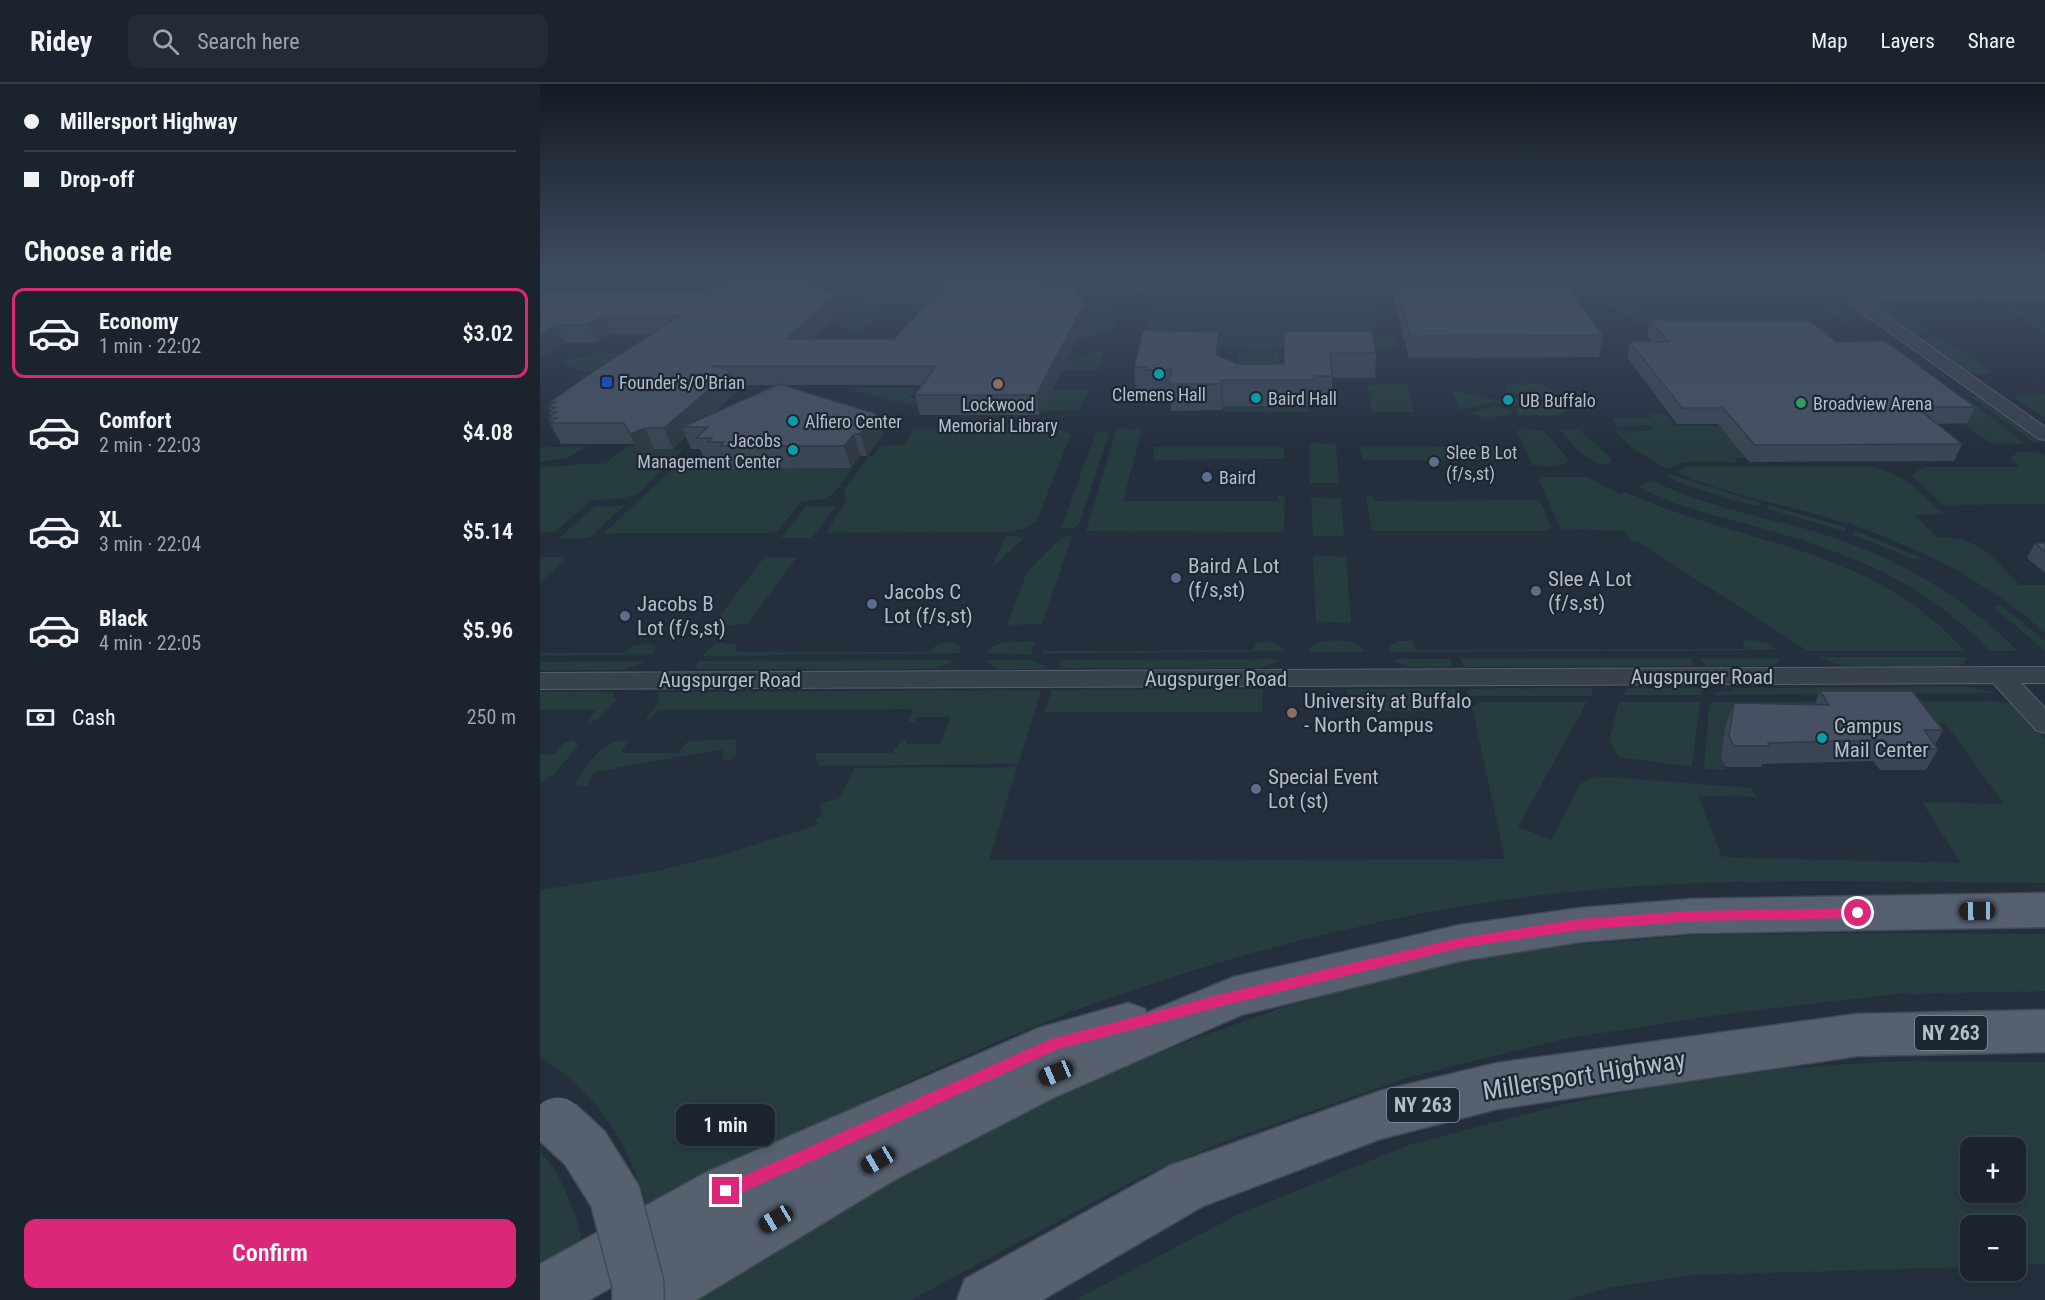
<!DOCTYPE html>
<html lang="en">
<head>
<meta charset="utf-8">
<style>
	:root { --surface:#1b232e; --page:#242b36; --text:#f1f3f6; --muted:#a0a4aa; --line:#39404a; --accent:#db2777 }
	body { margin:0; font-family:"Roboto Condensed",sans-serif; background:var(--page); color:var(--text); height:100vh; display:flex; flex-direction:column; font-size:22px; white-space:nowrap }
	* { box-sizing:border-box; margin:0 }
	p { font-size:20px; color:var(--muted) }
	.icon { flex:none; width:33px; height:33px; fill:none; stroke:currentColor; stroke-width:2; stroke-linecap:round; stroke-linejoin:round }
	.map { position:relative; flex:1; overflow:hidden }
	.panel { display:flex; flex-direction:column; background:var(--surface); width:540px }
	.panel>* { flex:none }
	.hud { display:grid; align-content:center; height:132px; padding:0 24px; background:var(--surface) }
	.tools { position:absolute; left:1420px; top:1053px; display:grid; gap:12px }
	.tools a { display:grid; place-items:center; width:66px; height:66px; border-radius:12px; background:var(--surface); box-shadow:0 3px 9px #0003,0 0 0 2px var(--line); font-size:30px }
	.end { position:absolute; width:27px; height:27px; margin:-14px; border:8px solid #db2777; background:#fff; box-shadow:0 0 0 3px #fff }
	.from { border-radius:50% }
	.bubble { position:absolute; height:42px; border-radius:12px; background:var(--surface); box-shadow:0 3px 9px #0003,0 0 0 2px var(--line); font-size:20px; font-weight:600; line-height:42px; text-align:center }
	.car { position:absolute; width:18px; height:36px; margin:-18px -9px; border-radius:8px; box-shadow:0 0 4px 2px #0007; background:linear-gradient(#222 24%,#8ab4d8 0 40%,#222 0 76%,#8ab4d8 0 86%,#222 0) }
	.hud b { display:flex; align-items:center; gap:21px; height:57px; font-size:22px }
	.hud b+b { border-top:2px solid var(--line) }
	.hud i { width:15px; height:15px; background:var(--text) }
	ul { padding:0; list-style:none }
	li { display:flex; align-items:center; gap:18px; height:90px; margin:0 12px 9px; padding:0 12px; border:3px solid transparent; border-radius:12px }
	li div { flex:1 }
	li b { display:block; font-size:22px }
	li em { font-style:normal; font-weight:600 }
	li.selected { border-color:var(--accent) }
	li>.icon { width:54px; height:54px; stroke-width:1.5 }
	h2 { padding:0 24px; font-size:27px; line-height:72px }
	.pay { display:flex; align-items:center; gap:15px; height:66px; padding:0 24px; font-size:22px }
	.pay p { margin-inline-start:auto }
	.primary-button { display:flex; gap:12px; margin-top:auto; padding:12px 24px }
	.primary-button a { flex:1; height:69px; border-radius:12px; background:var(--accent); color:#fff; font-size:24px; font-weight:600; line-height:69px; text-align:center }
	header { display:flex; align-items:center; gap:36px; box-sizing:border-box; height:84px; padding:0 30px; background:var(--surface); border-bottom:2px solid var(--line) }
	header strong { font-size:28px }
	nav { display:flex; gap:33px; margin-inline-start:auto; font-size:21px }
	.search { width:420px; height:54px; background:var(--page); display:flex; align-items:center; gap:15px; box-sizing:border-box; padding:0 21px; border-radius:12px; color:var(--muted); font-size:22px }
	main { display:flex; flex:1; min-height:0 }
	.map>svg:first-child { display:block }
	.green { fill:#263c3f; fill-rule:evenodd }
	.water { fill:#394c67 }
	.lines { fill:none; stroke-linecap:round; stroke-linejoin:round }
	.tertiary-casing { stroke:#565f6c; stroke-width:2 }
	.primary-casing { stroke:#414a57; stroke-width:3 }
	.tertiary { fill:#38414e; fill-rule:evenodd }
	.primary { fill:#56606e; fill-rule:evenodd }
	.primary-bridge-casing { stroke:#414a57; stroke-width:54; stroke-linecap:butt }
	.primary-bridge { stroke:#56606e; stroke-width:51 }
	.wall { fill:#3b4654; fill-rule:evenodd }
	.shaded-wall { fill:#303945 }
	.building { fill:#455162; stroke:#303945; stroke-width:1.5 }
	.route { fill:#db2777 }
	.culture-dot { fill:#0f9aa8; stroke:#1d2633; stroke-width:2 }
	.transit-dot { fill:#1a4fb4; stroke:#1d2633; stroke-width:2 }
	.education-dot { fill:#8d6e63; stroke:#1d2633; stroke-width:2 }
	.leisure-dot { fill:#2e9e5b; stroke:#1d2633; stroke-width:2 }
	.service-dot { fill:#5c6f8a; stroke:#1d2633; stroke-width:2 }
	.labels { text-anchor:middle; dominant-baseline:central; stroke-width:4.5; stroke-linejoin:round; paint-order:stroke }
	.far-poi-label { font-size:18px; fill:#b4bcc9; stroke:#1d2633; text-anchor:start }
	.shield { fill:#1d2633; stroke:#878f9c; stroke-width:1.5 }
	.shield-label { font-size:20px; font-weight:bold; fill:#b4bcc9 }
	.poi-label { font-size:21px; fill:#b4bcc9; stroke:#1d2633; text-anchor:start }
	.street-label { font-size:21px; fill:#b4bcc9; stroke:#1d2633 }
	.near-street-label { font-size:26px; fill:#b4bcc9; stroke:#1d2633 }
</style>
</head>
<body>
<header>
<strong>Ridey</strong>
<div class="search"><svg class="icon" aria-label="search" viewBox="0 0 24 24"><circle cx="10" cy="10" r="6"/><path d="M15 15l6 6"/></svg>Search here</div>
<nav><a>Map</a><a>Layers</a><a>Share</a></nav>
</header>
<main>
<section class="panel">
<div class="hud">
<b><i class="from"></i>Millersport Highway</b>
<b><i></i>Drop-off</b>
</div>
<h2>Choose a ride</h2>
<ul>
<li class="selected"><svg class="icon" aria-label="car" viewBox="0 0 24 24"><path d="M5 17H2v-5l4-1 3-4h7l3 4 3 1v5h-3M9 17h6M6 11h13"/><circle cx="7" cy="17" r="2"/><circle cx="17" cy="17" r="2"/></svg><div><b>Economy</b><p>1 min · 22:02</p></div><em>$3.02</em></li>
<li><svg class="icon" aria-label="car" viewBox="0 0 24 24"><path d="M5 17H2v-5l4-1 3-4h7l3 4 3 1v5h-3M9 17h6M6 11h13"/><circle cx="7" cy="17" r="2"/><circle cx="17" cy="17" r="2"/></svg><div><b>Comfort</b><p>2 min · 22:03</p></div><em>$4.08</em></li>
<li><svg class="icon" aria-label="car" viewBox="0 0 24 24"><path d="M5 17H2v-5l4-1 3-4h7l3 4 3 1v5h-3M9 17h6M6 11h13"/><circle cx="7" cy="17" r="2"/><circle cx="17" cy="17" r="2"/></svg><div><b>XL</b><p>3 min · 22:04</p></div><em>$5.14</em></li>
<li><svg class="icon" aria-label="car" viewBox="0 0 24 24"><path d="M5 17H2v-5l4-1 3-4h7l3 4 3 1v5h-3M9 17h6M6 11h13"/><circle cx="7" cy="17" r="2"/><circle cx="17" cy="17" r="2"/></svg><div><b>Black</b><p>4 min · 22:05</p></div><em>$5.96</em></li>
</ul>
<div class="pay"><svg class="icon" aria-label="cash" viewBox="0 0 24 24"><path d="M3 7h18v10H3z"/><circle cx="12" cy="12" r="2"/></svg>Cash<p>250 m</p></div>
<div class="primary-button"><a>Confirm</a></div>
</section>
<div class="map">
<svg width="1505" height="1216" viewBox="0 0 1505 1216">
	<rect width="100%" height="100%" fill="#242f3e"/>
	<path class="green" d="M3,195H38L12,208H0V196Z
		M45,195H116L101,204L89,206L19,208Z
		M752,195H807H787L786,202L752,212L748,211V204L740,201Z
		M810,195L853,202L963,195H1228L1216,202L1205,204L835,208L783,214L753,213Z
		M1234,195H1264L1274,202L1258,204L1222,203Z
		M1358,199L1374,205L1332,209L1318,215L1317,222L1339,240L1329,238L1281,204L1354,203L1352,200Z
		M1386,199L1398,201H1505V207L1393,206L1381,200Z
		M1261,206L1282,207L1313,232L1307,238L1300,236Z
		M1068,207L1089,213L1109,236H1132L1149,241L1093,240L1076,222H1064L1039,210Z
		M837,210L843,212L833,218L838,243L830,247H816V253H851L859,262H844L845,265L605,266L600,263L611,228L607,217H781Z
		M1505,211V219L1463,220L1505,241V248L1442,212Z
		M1426,212L1445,221L1437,219H1349L1395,251L1368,250L1331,223V219L1344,213Z
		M547,219C573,219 584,216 573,246L539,256H472L486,252H539L551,228L540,227L539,221Z
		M309,225H344L335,229L339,230L322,248L315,249L293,238Z
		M1398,253L1450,287V290H1428L1373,254Z
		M560,267L564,268L557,287H496Z
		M702,267H739V295L696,296L698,271Z
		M53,269H107C95,277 54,290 40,287C34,285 27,281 22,278C31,272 42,276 53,269Z
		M867,300L874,328H832L827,301Z
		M967,301C985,301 1010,296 1019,314L989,315L968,308L965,302Z
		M315,304H378L369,313L377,316L372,322L312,306Z
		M511,306H549L540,326L501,327Z
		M917,307L969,319L974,316L968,310L983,314L985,318L972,323L954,318L921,326L913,308Z
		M1505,311V334L1472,312Z
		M1420,313L1427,315L1485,360L1450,359L1423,339H1430L1417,329Z
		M1431,313H1443L1500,354L1501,358H1493Z
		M990,317L1022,319L1025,327L1013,332L978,331L975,325L986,322Z
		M683,322H768V326L780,328H687L682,326Z
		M954,322L970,325L973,331L945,333L929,330Z
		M1108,328L1127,331L1135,342H1180L1206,374H1194L1197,378H1144L1127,385L1092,364L1073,346L1077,345L1089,349L1115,345L1110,341L1077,343L1071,334H1111Z
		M580,344L602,345L583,417H737L738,412H745L744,448L546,447L576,347Z
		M983,344L1003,347L1027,373L1028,378L1017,382L992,381L977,347Z
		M374,345H518L531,350L497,436L487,444L469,448L286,449L306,417L304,406L329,372H333L340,362L364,361Z
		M1021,346H1040L1071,374V378C1052,386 1031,361 1021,346Z
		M561,347L569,350L539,440L534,444L521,445L555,350Z
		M771,359L796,360L799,399H770L769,360Z
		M87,362H106L99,370L113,365H143L98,410L80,415L52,416L15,448L0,449V383L66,379Z
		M959,362L964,376H823L819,363Z
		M0,363H46L30,373L0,378Z
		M614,363H744L745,375L613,376Z
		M1480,368H1496L1505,372V420L1402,421L1372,391L1383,383H1479L1470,373Z
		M141,377H181L192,381L190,385L313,384C293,409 295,417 262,417L239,445L233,449H64Z
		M1151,382H1328C1362,387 1380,408 1404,430L1374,431L1397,453C1442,454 1450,472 1480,501H1505V549C1442,492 1361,454 1279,431C1231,418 1180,408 1135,388Z
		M1130,390L1221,419L1219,423L1163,407L1126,393Z
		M1003,393H1047L1080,410L1085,408C1209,464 1326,459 1425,567H1268L1098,458L1091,457L1085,447L1021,445L999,397Z
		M1113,397C1165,422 1224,433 1279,449C1355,472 1422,511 1478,567H1450C1382,495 1304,467 1210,441C1173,430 1131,422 1098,402Z
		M829,411L833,412L834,417L1000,416L1012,444L1005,447H832L826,412Z
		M774,413L801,415L804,452H773L771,414Z
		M1229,421L1307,444L1304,447L1227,425Z
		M55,422H84L49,454L18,455Z
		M266,422H296L272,454H241Z
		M1316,447L1381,474L1375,476L1312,450Z
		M466,452L485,453L452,484V483Z
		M532,452L502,540L467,541L487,488L522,453Z
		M776,471L806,473L811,539L776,538L773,473Z
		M0,473H24L26,475L0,499Z
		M228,473L256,474L208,540L172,542L223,475Z
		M1461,521L1505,557V567L1453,522Z
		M1214,556L1228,559L1237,566L848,568L851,561L858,557H873L876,566L1206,565L1202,557Z
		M729,557L739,561L744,567L503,570L501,567L712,566L717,559Z
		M807,557L818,560L824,568H768C775,553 794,557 807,557Z
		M408,558L420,562L421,569L162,572L176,559L196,560L197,568H389L396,561Z
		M495,558L491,571L446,569C456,554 479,558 495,558Z
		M105,559L116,562L114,570L0,572V569H83L93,562Z
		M1277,573H1427V575L1423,580L1414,582H1302Z
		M920,574H1151L1154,582L924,583Z
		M1160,574H1235L1241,575L1238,579L1229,582H1166Z
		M735,575L740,577L720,584H521L519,581L521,576Z
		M856,575H911L912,581L909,583H871L853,577Z
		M409,576L414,578L392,585H156L158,577Z
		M451,576H491L505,582L504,585H459L445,578Z
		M99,577L104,579L83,586H0V578Z
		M1430,603L1456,609L1173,611L1181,608L1193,607L1191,604Z
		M1049,604L1052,605L1053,612H929L927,607L930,605Z
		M1094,604H1163L1162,611H1082L1087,605Z
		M723,605L722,628H505L511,608L514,606Z
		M807,605H914L918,607L919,612L912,613L914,621L912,627H809Z
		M499,606L501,608L478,680L278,682L275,669H352L362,656H367L365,660H400L411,633H377L375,638H370L369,636L373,625L117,626L108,637L106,635L118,619L119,608H124Z
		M0,608H65L73,609L76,616L60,634L48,639L55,626H0Z
		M1451,617L1473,620L1505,655V799C1330,798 1153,790 979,814C799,838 604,893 438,966C326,1015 217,1071 109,1128C89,1061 61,1011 0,973V806L116,787L186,770L277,741L276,734L282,732L280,720L300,714L315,684L477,683L449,776L965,775L932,623L940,618H1047L978,743L1011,756L1040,700L1050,694L1071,693L1211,704L1217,713L1158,712L1182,773L1421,779L1382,718L1464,720L1405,639H1370L1186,683L1185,686L1164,685L1169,623L1171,618Z
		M1079,618H1160L1152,683L1079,673L1069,657Z
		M194,655L196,657V671L190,676L183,675V665L54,688L47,702L35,701C43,683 66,652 88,657L81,669H138L148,657Z
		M32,656L38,659L37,663L13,691L0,700V670H14L25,659Z
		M1327,849L1505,850V907L1357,910L1192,929L1024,955L869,993L694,1054L604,1091L371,1216H147L288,1129L503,1015L586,980L738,925L899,881L999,864L1156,851Z
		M1359,977L1505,978V1180L1476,1181V1142H1431V1183L1152,1191L1067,1204L1027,1216H535L697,1131L869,1061L1025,1020L1123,1001L1239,985ZM1431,1064H1476V1108H1431Z
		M0,1067C24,1093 39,1136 45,1171L0,1194Z"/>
	<path class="water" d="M807,195H963L853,202Z"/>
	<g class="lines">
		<g class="tertiary-casing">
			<path id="tertiary" d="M1352,205H1505V213H1352L1337,215L1330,220L1505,343V356L1499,355L1324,230L1316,220L1328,209Z
				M1459,583H1505V599H1481L1505,624V649L1496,646L1453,599L0,605V589Z"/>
		</g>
		<g class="primary-casing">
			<path id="primary" d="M1505,809V843L1152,849L1040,858L920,877L701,931L513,1014L356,1095L156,1216H76L84,1196L49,1216H0V1180L167,1088L499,944L588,919L605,925L606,929L694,893L920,841L1040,824L1152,815Z
				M1505,926V968L1317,972L957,1025L840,1055L663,1122L502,1216H417L425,1195L629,1082L840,1007L957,979L1317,930Z"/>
		</g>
		<use href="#tertiary" class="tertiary"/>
		<use href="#primary" class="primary"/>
		<g class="primary-bridge-casing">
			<path id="primary-bridge" d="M18,1039L45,1064L75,1112L98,1200V1216"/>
		</g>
		<use href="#primary-bridge" class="primary-bridge"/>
	</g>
	<path class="wall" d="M183,195H286L288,203L285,206L301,228L272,255H354L387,219H326L322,202L501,195L544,220L546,237L499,331H380L375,311L382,301H242L337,330L343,351L327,372H320L311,384L189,385L187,381H177L175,377H165L160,365H151L146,353L133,365H114L99,371L94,360H21L10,339L11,338L9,334L11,333L9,328L10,327L8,323L12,320L10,318L112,250H71L56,259H25L0,274V208H162ZM196,301H236L172,330L198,307Z
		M567,195H752V198L740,201L719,195L718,208L702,213L695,211L612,213L567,198Z
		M855,198L999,199L1063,251L1059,273L869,274L854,218Z
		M1110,236L1296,258L1435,323L1428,339L1397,340L1422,360L1414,377L1209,378L1178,340H1137L1087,273L1090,258H1113L1107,251Z
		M744,247L836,269L835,294H792V318H774V322H683L682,326L631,327L630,312H608V309H596L594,283L698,280H744Z
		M1495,459H1505V489L1487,474Z
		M1280,607L1403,646L1395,661L1398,665L1386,686H1340L1333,677L1222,680L1221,683H1186L1181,673L1186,640L1194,619L1275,620Z"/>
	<path class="shaded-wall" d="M264,195H286L288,203L275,218Z
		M718,195H719L718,208L702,213V203Z
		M740,195H752V198L740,201Z
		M296,211L301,228L252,274L246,255Z
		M544,220L546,237L499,331L496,311Z
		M63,232L71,250L56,259L48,241Z
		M16,241L25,259L0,274V250Z
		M679,248L680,272L677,296L676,271Z
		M191,287L198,307L157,343H142L146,353L133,365L124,344Z
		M682,296L683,322L682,326L681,300Z
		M337,330L343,351L327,372L320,350Z
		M105,344L114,365L99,371L90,350Z
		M314,350L320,372L311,384L304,362Z"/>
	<path class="building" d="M183,195H276L270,201L296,211L246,255H354L402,202H322L330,195H501L520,197L535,202L544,220L496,311H375L396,282H172L191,287L124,344H105L90,350L84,339H10L17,334H9L17,328H9L16,323H8L16,318H10L63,281L140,232H63L48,241H16L0,250V208H162Z
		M586,195H718V199L702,203L694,201L611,203Z
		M855,198L999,199L1024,198L1063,251L871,252Z
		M1110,236H1269L1296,258L1343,257L1349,260L1435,323H1376L1422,360L1215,361L1183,324H1142L1090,258H1129Z
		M603,246L679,248L676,271L698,280H744V247H832L836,269H790L792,292H774V296H682L681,300H629L632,286H606L607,283H594Z
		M239,300L337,330L320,350H314L304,362H180L184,358H168L172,354H156L168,343H142Z
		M1495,459H1505V468Z
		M1280,607H1372L1403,646H1384L1398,665H1351L1344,656L1228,659L1230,662H1194L1189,652L1194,619L1289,621Z"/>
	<linearGradient id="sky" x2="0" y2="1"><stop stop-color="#141a22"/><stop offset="0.53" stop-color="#3f4d63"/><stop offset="1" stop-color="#3f4d63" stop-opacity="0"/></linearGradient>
	<rect width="1505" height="365" fill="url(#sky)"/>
	<path class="route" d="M1318,824L1324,829L1318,834L1152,837L1040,846L920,864L694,919L518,965L192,1113L186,1115L181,1113L179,1107L181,1102L511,955L694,907L920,854L1040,835L1152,827Z"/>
	<g class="culture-dot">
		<circle cx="619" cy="290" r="6"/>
		<circle cx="716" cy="314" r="6"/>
		<circle cx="968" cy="316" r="6"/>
		<circle cx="253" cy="337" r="6"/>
		<circle cx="253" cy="366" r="6"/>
		<circle cx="1282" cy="654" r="6"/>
	</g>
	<rect class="transit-dot" x="61" y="292" width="12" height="12" rx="3"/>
	<g class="education-dot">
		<circle cx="458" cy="300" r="6"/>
		<circle cx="752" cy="629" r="6"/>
	</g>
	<circle class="leisure-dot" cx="1261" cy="319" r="6"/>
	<g class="service-dot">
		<circle cx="894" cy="378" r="6"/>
		<circle cx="667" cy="393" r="6"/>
		<circle cx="636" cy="494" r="6"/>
		<circle cx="996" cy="507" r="6"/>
		<circle cx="332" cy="520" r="6"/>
		<circle cx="85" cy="532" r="6"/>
		<circle cx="716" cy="705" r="6"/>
	</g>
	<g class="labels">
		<g class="far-poi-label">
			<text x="79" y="298">Founder's/O'Brian</text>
			<text x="619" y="310" text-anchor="middle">Clemens Hall</text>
			<text x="728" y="314">Baird Hall</text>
			<text x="980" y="316">UB Buffalo</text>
			<text x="1273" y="319">Broadview Arena</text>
			<text x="458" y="320" text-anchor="middle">Lockwood<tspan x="458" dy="21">Memorial Library</tspan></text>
			<text x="265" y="337">Alfiero Center</text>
			<text x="241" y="356" text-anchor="end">Jacobs<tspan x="241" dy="21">Management Center</tspan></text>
			<text x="906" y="368">Slee B Lot<tspan x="906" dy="21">(f/s,st)</tspan></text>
			<text x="679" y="393">Baird</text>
		</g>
		<g class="shield">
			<rect x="1375" y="932" width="72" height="34" rx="4.5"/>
			<rect x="847" y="1004" width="72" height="34" rx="4.5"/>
		</g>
		<g class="shield-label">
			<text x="1411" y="949">NY 263</text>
			<text x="883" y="1021">NY 263</text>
		</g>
		<g class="poi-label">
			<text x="648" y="482">Baird A Lot<tspan x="648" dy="24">(f/s,st)</tspan></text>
			<text x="1008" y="495">Slee A Lot<tspan x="1008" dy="24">(f/s,st)</tspan></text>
			<text x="344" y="508">Jacobs C<tspan x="344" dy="24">Lot (f/s,st)</tspan></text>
			<text x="97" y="520">Jacobs B<tspan x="97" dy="24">Lot (f/s,st)</tspan></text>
			<text x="764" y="617">University at Buffalo<tspan x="764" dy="24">- North Campus</tspan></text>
			<text x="1294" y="642">Campus<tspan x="1294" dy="24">Mail Center</tspan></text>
			<text x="728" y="693">Special Event<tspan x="728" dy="24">Lot (st)</tspan></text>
		</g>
		<g class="street-label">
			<text x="1162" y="593">Augspurger Road</text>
			<text x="676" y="595">Augspurger Road</text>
			<text x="190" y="596">Augspurger Road</text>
		</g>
		<g class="near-street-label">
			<text transform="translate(1044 991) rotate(-9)">Millersport Highway</text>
		</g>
	</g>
</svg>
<div class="tools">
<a>+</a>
<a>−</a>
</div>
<i class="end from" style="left:1318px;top:829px"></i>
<i class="end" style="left:186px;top:1107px"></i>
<div class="bubble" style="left:136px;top:1020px;width:99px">1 min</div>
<i class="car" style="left:1437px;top:827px;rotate:269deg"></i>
<i class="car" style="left:516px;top:989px;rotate:247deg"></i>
<i class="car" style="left:338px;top:1076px;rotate:240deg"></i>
<i class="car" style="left:236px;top:1135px;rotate:240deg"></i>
</div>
</main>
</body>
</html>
